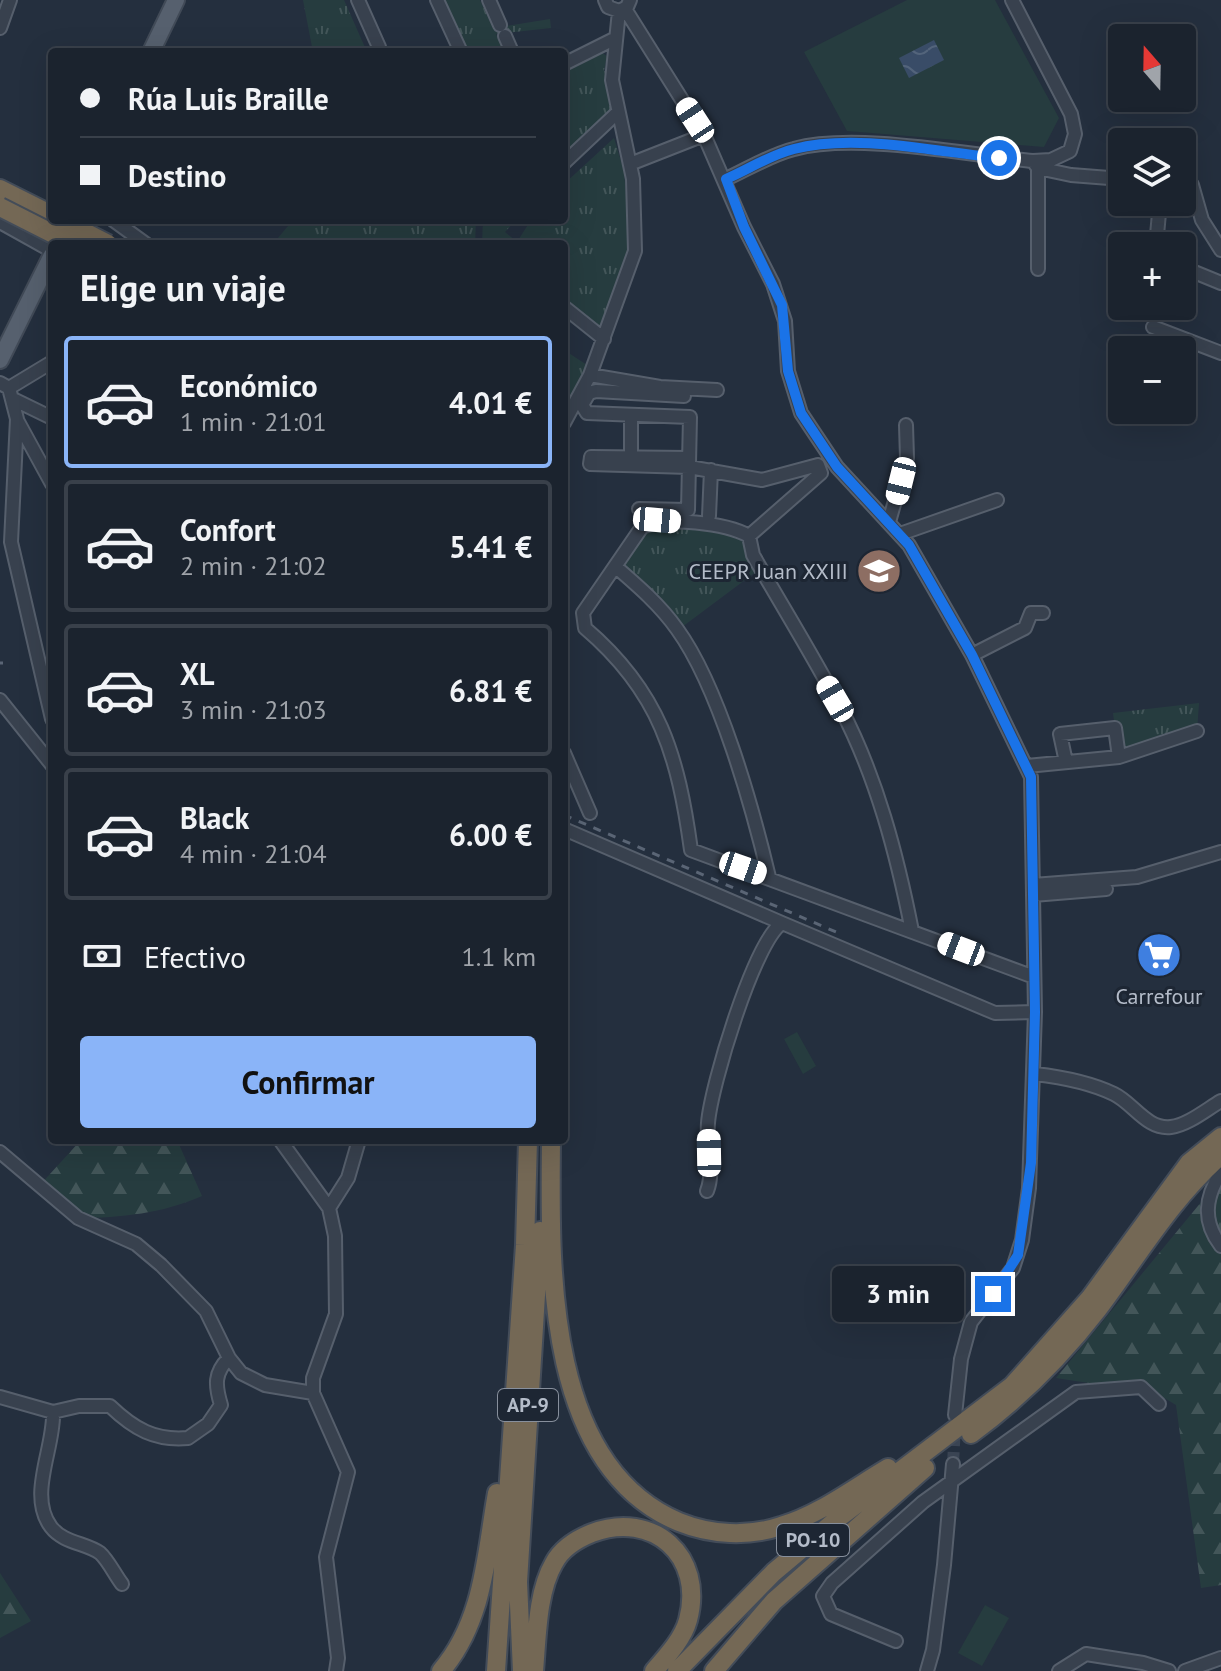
<!DOCTYPE html>
<html lang="es">
<head>
<meta charset="utf-8">
<style>
	:root { --surface:#1b232e; --page:#242b36; --text:#f1f3f6; --muted:#a0a4aa; --line:#39404a; --accent:#8ab4f8 }
	body { margin:0; font-family:"PT Sans",sans-serif; background:var(--page); color:var(--text); height:100vh; display:flex; flex-direction:column; font-size:30px; white-space:nowrap }
	* { box-sizing:border-box; margin:0 }
	p { font-size:26px; color:var(--muted) }
	.icon { flex:none; width:44px; height:44px; fill:none; stroke:currentColor; stroke-width:2; stroke-linecap:round; stroke-linejoin:round }
	.map { position:relative; flex:1; overflow:hidden }
	.sheet { position:absolute; left:48px; top:240px; width:520px; height:904px; display:flex; flex-direction:column; background:var(--surface); border-radius:8px; box-shadow:0 8px 32px #0002,0 0 0 2px var(--line) }
	.sheet>* { flex:none }
	.banner { position:absolute; left:48px; top:48px; width:520px; height:176px; border-radius:8px; box-shadow:0 8px 32px #0002,0 0 0 2px var(--line); display:grid; align-content:center; height:176px; padding:0 32px; background:var(--surface) }
	.needle { width:52px; rotate:340deg }
	.fabs { position:absolute; left:1108px; top:24px; display:grid; gap:16px }
	.fabs a { display:grid; place-items:center; width:88px; height:88px; border-radius:8px; background:var(--surface); box-shadow:0 8px 32px #0002,0 0 0 2px var(--line); font-size:40px }
	.end { position:absolute; width:36px; height:36px; margin:-18px; border:10px solid #1a73e8; background:#fff; box-shadow:0 0 0 4px #fff }
	.from { border-radius:50% }
	.bubble { position:absolute; height:56px; border-radius:8px; background:var(--surface); box-shadow:0 8px 32px #0002,0 0 0 2px var(--line); font-size:26px; font-weight:600; line-height:56px; text-align:center }
	.car { position:absolute; width:24px; height:48px; margin:-24px -12px; border-radius:10px; box-shadow:0 0 6px 2px #0007; background:linear-gradient(#fff 24%,#345 0 40%,#fff 0 76%,#345 0 86%,#fff 0) }
	.banner b { display:flex; align-items:center; gap:28px; height:76px; font-size:30px }
	.banner b+b { border-top:2px solid var(--line) }
	.banner i { width:20px; height:20px; background:var(--text) }
	ul { padding:0; list-style:none }
	li { display:flex; align-items:center; gap:24px; height:132px; margin:0 16px 12px; padding:0 16px; border:4px solid var(--line); border-radius:8px }
	li div { flex:1 }
	li b { display:block; font-size:30px }
	li em { font-style:normal; font-weight:600 }
	li.selected { border-color:var(--accent) }
	li>.icon { width:72px; height:72px; stroke-width:1.5 }
	h2 { padding:0 32px; font-size:36px; line-height:96px }
	.pay { display:flex; align-items:center; gap:20px; height:88px; padding:0 32px; font-size:30px }
	.pay p { margin-inline-start:auto }
	.cta { display:flex; gap:16px; margin-top:auto; padding:16px 32px }
	.cta a { flex:1; height:92px; border-radius:8px; background:var(--accent); color:#111; font-size:32px; font-weight:600; line-height:92px; text-align:center }
	.map>svg:first-child { display:block }
	.grass { fill:url(#grass-tufts) }
	.forest { fill:url(#forest-firs) }
	.garden { fill:#263c3f }
	.water { fill:url(#water-waves) }
	.lines { fill:none; stroke-linecap:round; stroke-linejoin:round }
	.minor-tunnel { stroke:#3a4453; stroke-width:12; stroke-dasharray:12 6; stroke-linecap:butt }
	.minor-casing { stroke:#565f6c; stroke-width:16 }
	.major-casing { stroke:#414a57; stroke-width:20 }
	.highway-casing { stroke:#434c59; stroke-width:22 }
	.minor { stroke:#38414e; stroke-width:12 }
	.major { stroke:#56606e; stroke-width:16 }
	.highway { stroke:#746855; stroke-width:18 }
	.rail { stroke:#5a6575; stroke-width:3; stroke-dasharray:8 8; stroke-linecap:butt }
	.highway-bridge-casing { stroke:#434c59; stroke-width:22; stroke-linecap:butt }
	.highway-bridge { stroke:#746855; stroke-width:18 }
	.route { stroke:#1a73e8; stroke-width:10 }
	.labels { text-anchor:middle; dominant-baseline:central; stroke-width:6; stroke-linejoin:round; paint-order:stroke }
	.shield { fill:#1d2633; stroke:#878f9c; stroke-width:2 }
	.shield-label { font-size:20px; font-weight:bold; fill:#b4bcc9 }
	.poi-label { font-size:22px; fill:#b4bcc9; stroke:#1d2633; text-anchor:end }
</style>
</head>
<body>
<div class="map">
<svg width="1221" height="1671" viewBox="0 0 1221 1671">
	<defs>
		<pattern id="grass-tufts" width="24" height="20" patternUnits="userSpaceOnUse" patternTransform="scale(2)"><rect width="24" height="20" fill="#263c3f"/><path d="M3 7l-1-3M5 7V3M7 7l1-3M15 17l-1-3M17 17v-4M19 17l1-3" fill="none" stroke="#435659"/></pattern>
		<pattern id="forest-firs" width="22" height="20" patternUnits="userSpaceOnUse" patternTransform="scale(2)"><rect width="22" height="20" fill="#263c3f"/><path d="M5 1l3.5 6h-7zM16 11l3.5 6h-7z" fill="#435659"/></pattern>
		<pattern id="water-waves" width="16" height="10" patternUnits="userSpaceOnUse" patternTransform="scale(2)"><rect width="16" height="10" fill="#394c67"/><path d="M0 5q4-4 8 0t8 0" fill="none" stroke="#53647b"/></pattern>
	</defs>
	<rect width="100%" height="100%" fill="#242f3e"/>
	<path class="grass" d="M303,0H344L367,52H313Z
		M441,0H480L493,28L550,19L551,28L496,34L505,52H465Z
		M602,53L607,56L604,71L608,72L614,113L564,161V72Z
		M614,138L624,171L627,208H635L626,260L601,331L564,302V244H482L483,220H516L505,232L517,242L531,220H564V184Z
		M293,220H476L475,244H273Z
		M564,350L587,365L564,413Z
		M657,520L737,530L757,571L678,630L616,567L642,527Z
		M1199,703L1197,731L1119,757L1113,713Z"/>
	<path class="forest" d="M81,1140H177L202,1196C164,1213 120,1218 78,1218L39,1186Z
		M1221,1178V1585L1201,1588L1176,1405L1141,1384L1102,1385L1056,1378Z
		M0,1573L31,1621L0,1638Z"/>
	<path class="garden" d="M907,0H995L1059,118L1044,147L847,131L804,52Z
		M797,1032L816,1066L803,1074L784,1039Z
		M985,1605L1009,1618L982,1666L958,1653Z"/>
	<path class="water" d="M934,40L944,60L909,78L899,58Z"/>
	<g class="lines">
		<path class="minor-tunnel" d="M953,1464L955,1426"/>
		<g class="minor-casing">
			<path id="minor" d="M358,0L379,47L377,52
				M437,0L461,52
				M489,0L500,25
				M605,0L608,7L619,11L627,7L630,0
				M625,9L704,135L744,227L773,284L785,321L788,371L801,413L837,467L909,545L972,655L1031,777L1035,1012L1029,1188L1022,1240L1013,1268L971,1322L961,1359L955,1415
				M0,28L10,0
				M505,36L512,52
				M564,64L614,39
				M1033,161L1038,168V269
				M564,163L618,112
				M630,164L704,135
				M1038,168L1071,175L1122,179
				M726,179C748,169 770,155 794,149C856,132 967,155 1033,161L1051,160L1070,151L1075,134L1071,114L1012,0
				M1182,184L1192,185L1202,220L1221,250
				M113,220L146,244
				M0,222L52,251
				M1156,246L1160,202
				M1182,267L1221,283
				M564,307L604,339
				M1153,327L1221,353
				M590,375L660,387L717,390
				M0,383L9,388L17,419L11,542L52,719
				M9,388L52,362
				M15,400L52,418
				M631,415V462
				M17,420L52,484
				M564,423L590,375L635,251L633,179L612,80L619,11
				M689,458L591,457L590,464L689,467L762,480L818,465L821,473L749,536C726,523 666,516 642,527L583,613L585,628C660,692 678,756 691,850L1034,977
				M639,509L688,510L690,417L587,413L582,405L589,393L596,391L684,396
				M709,516L711,470
				M889,522L907,458L906,425
				M900,534L997,500
				M749,536L753,555C782,606 814,657 841,709C877,778 897,855 912,931
				M616,567C638,586 660,605 677,629C719,687 752,806 769,877
				M972,655L1025,628L1031,613H1043
				M0,700L52,765
				M564,753L590,813
				M1066,762L1060,734L1115,728L1119,757
				M1027,766L1119,757L1197,731
				M564,829L782,923
				M1033,885L1137,877L1221,852
				M1033,895L1106,889
				M1035,1074C1061,1077 1089,1082 1114,1094C1133,1103 1147,1130 1171,1127C1188,1125 1207,1109 1221,1101
				M280,1140L329,1208L335,1236L336,1314L313,1378V1393L348,1472L326,1557L338,1658L336,1671
				M0,1152L78,1218L136,1244L161,1265L206,1311L229,1358L241,1373L265,1385L313,1393
				M1221,1172C1205,1198 1202,1221 1221,1246
				M707,1191C715,1171 706,1145 708,1123C711,1086 754,942 782,923L995,1013L1035,1012
				M329,1208L348,1178L359,1140
				M0,1397L53,1412L79,1406H110C134,1429 155,1441 188,1438L208,1424L221,1405C215,1385 214,1373 229,1358
				M53,1412C55,1447 27,1495 51,1527C63,1543 86,1543 100,1553C108,1560 115,1575 122,1584
				M896,1641L831,1614L823,1596L832,1583L923,1502L1076,1392L1141,1387L1159,1404
				M927,1671L933,1650L944,1565L953,1464
				M1059,1671L1086,1654L1143,1663L1169,1671
				M1185,1671L1221,1658"/>
		</g>
		<g class="major-casing">
			<path id="major" d="M151,52L176,0
				M0,360L52,255"/>
		</g>
		<g class="highway-casing">
			<path id="highway" d="M0,189L52,215
				M551,1140C550,1261 543,1465 679,1522C711,1535 748,1537 781,1526C819,1515 854,1488 888,1468
				M971,1434C1020,1398 1061,1357 1098,1309C1138,1256 1171,1199 1221,1155
				M441,1671C484,1621 486,1555 497,1493
				M496,1671L525,1245L528,1140
				M522,1671L518,1582L540,1231
				M534,1671C537,1638 537,1592 554,1563C562,1548 577,1539 592,1533C653,1510 705,1556 688,1620C683,1639 666,1657 654,1671
				M677,1671L774,1572L841,1516L1012,1386L1090,1298L1189,1163L1221,1137
				M714,1671L774,1601L925,1468"/>
		</g>
		<use href="#minor" class="minor"/>
		<use href="#major" class="major"/>
		<use href="#highway" class="highway"/>
		<path class="rail" d="M0,663H3
			M564,815L836,932"/>
		<g class="highway-bridge-casing">
			<path id="highway-bridge" d="M0,207L73,244
				M61,220L108,244"/>
		</g>
		<use href="#highway-bridge" class="highway-bridge"/>
	</g>
	<g class="lines">
		<path class="route" d="M993,1294L1018,1255L1031,1163L1035,1012L1031,777L972,655L909,545L837,467L801,413L788,371L782,305L744,227L726,179C749,169 770,155 794,149C856,133 936,152 999,158"/>
	</g>
	<defs>
		<g id="school-disc" transform="scale(2.3)"><circle r="9.5" fill="#8d6e63" stroke="#1d2633"/><path d="M0-5L7-2L0 1L-7-2ZM-4 1L0 2.5L4 1V4Q0 6-4 4Z" fill="#fff"/></g>
		<g id="supermarket-disc" transform="scale(2.3)"><circle r="9.5" fill="#3f7fe0" stroke="#1d2633"/><path d="M-6-5.5h2.5l.6 2H6L4.5 2H-2.5L-4.4-4H-6ZM-1.5 3.2a1.3 1.3 0 1 0 .1 0ZM3 3.2a1.3 1.3 0 1 0 .1 0Z" fill="#fff"/></g>
	</defs>
	<g fill-rule="evenodd">
		<use href="#school-disc" x="879" y="571"/>
		<use href="#supermarket-disc" x="1159" y="955"/>
	</g>
	<g class="labels">
		<g class="shield">
			<rect x="498" y="1389" width="60" height="32" rx="6"/>
			<rect x="777" y="1524" width="72" height="32" rx="6"/>
		</g>
		<g class="shield-label">
			<text x="528" y="1405">AP-9</text>
			<text x="813" y="1540">PO-10</text>
		</g>
		<g class="poi-label">
			<text x="848" y="571">CEEPR Juan XXIII</text>
			<text x="1159" y="996" text-anchor="middle">Carrefour</text>
		</g>
	</g>
</svg>
<div class="fabs">
<a><svg class="needle" viewBox="-14 -14 28 28"><path d="M0-13l5 13h-10z" fill="#e53935"/><path d="M0 13l5-13h-10z" fill="#a0a4aa"/></svg></a>
<a><svg class="icon" aria-label="layers" viewBox="0 0 24 24"><path d="M12 4l9 5-9 5-9-5zM3 14l9 5 9-5"/></svg></a>
<a>+</a>
<a>−</a>
</div>
<i class="end from" style="left:999px;top:158px"></i>
<i class="end" style="left:993px;top:1294px"></i>
<div class="bubble" style="left:832px;top:1266px;width:132px">3 min</div>
<i class="car" style="left:695px;top:120px;rotate:327deg"></i>
<i class="car" style="left:901px;top:481px;rotate:194deg"></i>
<i class="car" style="left:657px;top:520px;rotate:95deg"></i>
<i class="car" style="left:835px;top:699px;rotate:330deg"></i>
<i class="car" style="left:743px;top:868px;rotate:109deg"></i>
<i class="car" style="left:961px;top:949px;rotate:291deg"></i>
<i class="car" style="left:709px;top:1153px;rotate:359deg"></i>
<div class="banner">
<b><i class="from"></i>Rúa Luis Braille</b>
<b><i></i>Destino</b>
</div>
<section class="sheet">
<h2>Elige un viaje</h2>
<ul>
<li class="selected"><svg class="icon" aria-label="car" viewBox="0 0 24 24"><path d="M5 17H2v-5l4-1 3-4h7l3 4 3 1v5h-3M9 17h6M6 11h13"/><circle cx="7" cy="17" r="2"/><circle cx="17" cy="17" r="2"/></svg><div><b>Económico</b><p>1 min · 21:01</p></div><em>4.01 €</em></li>
<li><svg class="icon" aria-label="car" viewBox="0 0 24 24"><path d="M5 17H2v-5l4-1 3-4h7l3 4 3 1v5h-3M9 17h6M6 11h13"/><circle cx="7" cy="17" r="2"/><circle cx="17" cy="17" r="2"/></svg><div><b>Confort</b><p>2 min · 21:02</p></div><em>5.41 €</em></li>
<li><svg class="icon" aria-label="car" viewBox="0 0 24 24"><path d="M5 17H2v-5l4-1 3-4h7l3 4 3 1v5h-3M9 17h6M6 11h13"/><circle cx="7" cy="17" r="2"/><circle cx="17" cy="17" r="2"/></svg><div><b>XL</b><p>3 min · 21:03</p></div><em>6.81 €</em></li>
<li><svg class="icon" aria-label="car" viewBox="0 0 24 24"><path d="M5 17H2v-5l4-1 3-4h7l3 4 3 1v5h-3M9 17h6M6 11h13"/><circle cx="7" cy="17" r="2"/><circle cx="17" cy="17" r="2"/></svg><div><b>Black</b><p>4 min · 21:04</p></div><em>6.00 €</em></li>
</ul>
<div class="pay"><svg class="icon" aria-label="cash" viewBox="0 0 24 24"><path d="M3 7h18v10H3z"/><circle cx="12" cy="12" r="2"/></svg>Efectivo<p>1.1 km</p></div>
<div class="cta"><a>Confirmar</a></div>
</section>
</div>
</body>
</html>
